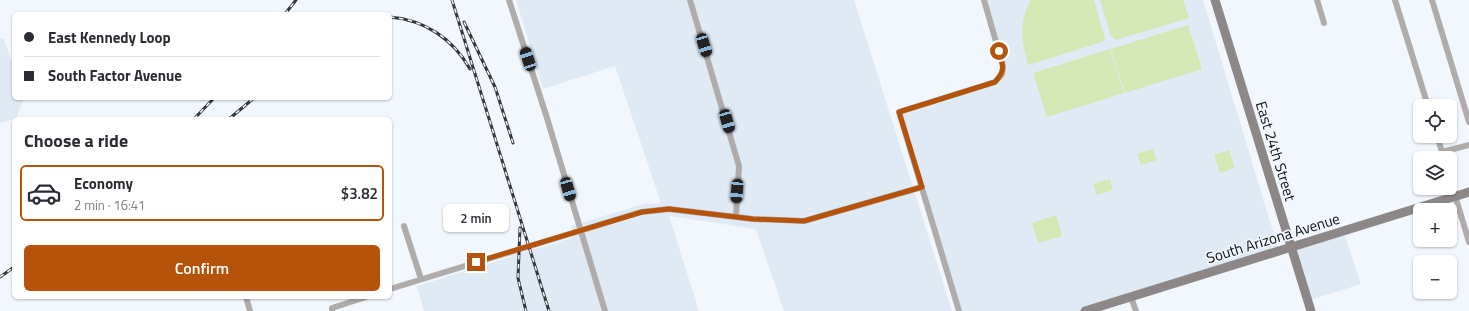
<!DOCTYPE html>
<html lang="en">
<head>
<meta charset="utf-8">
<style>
	:root { --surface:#fff; --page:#f7f7f7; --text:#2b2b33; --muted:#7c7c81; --line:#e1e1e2; --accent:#b45309 }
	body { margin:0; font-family:"Titillium Web",sans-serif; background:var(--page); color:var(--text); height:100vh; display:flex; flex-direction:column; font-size:15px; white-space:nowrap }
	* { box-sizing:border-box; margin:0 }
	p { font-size:13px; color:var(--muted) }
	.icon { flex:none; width:22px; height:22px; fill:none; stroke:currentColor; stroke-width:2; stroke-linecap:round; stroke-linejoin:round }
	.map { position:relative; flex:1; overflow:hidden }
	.drawer { position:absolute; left:12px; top:117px; width:380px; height:182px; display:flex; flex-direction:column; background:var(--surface); border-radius:6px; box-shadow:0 1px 3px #0004 }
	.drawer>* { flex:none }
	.guide { position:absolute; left:12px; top:12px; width:380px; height:88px; border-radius:6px; box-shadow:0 1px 3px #0004; display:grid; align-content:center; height:88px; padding:0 12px; background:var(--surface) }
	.fabs { position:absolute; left:1413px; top:99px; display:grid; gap:8px }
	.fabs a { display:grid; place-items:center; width:44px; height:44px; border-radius:6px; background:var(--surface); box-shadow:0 1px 3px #0004; font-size:20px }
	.end { position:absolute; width:18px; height:18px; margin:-9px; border:5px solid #b45309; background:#fff; box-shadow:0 0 0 2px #fff }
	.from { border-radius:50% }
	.bubble { position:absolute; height:28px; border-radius:6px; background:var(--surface); box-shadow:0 1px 3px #0004; font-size:13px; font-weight:600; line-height:28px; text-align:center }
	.car { position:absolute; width:12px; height:24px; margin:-12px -6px; border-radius:5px; box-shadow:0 0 3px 1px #0007; background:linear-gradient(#222 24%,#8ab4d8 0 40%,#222 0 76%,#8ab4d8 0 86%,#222 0) }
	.guide b { display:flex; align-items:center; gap:14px; height:38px; font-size:15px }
	.guide b+b { border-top:1px solid var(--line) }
	.guide i { width:10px; height:10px; background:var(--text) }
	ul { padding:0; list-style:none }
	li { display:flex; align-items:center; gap:12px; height:56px; margin:0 8px 6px; padding:0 4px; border:2px solid transparent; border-radius:6px }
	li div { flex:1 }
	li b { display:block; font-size:15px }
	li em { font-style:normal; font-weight:600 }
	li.selected { border-color:var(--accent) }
	li>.icon { width:36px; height:36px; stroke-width:1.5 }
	h2 { padding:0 12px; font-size:18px; line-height:48px }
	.button { display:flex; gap:8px; margin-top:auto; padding:8px 12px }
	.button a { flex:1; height:46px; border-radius:6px; background:var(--accent); color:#fff; font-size:16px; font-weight:600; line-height:46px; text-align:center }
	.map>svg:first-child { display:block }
	.built { fill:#dfeaf5 }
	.green { fill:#d3e8b4 }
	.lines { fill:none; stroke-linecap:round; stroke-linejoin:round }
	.street { stroke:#afacab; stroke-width:6 }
	.secondary { stroke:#8d8887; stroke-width:9 }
	.rail-casing { stroke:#343739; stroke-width:3 }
	.rail { stroke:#f1f7fc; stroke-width:1.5; stroke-dasharray:4.5; stroke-linecap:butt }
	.route { stroke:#b45309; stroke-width:5 }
	.labels { text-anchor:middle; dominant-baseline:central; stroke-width:3.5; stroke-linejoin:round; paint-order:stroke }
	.street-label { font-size:15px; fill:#0b0d0e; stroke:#f1f7fc }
</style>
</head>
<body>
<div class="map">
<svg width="1469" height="311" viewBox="0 0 1469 311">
	<rect width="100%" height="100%" fill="#f1f7fc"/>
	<path class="built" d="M516,0H854L952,311H784L756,229L669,216L699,311H424L417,286L574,237L571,226L644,204L661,203L615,66L543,89Z
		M984,0H1203L1279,251L1085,311H959L899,112L995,82L1002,74Z
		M0,38L4,39L14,69V98L24,99L16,118L0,123Z
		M1343,231L1361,284L1307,301L1291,247Z"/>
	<path class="green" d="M1031,0H1094L1105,39L1102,42L1028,65C1022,42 1018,22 1031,0Z
		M1100,0H1183L1189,18L1116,40L1111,36Z
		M1188,25L1202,69L1125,93L1111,49Z
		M1110,49L1124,93L1047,117L1033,73Z
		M1153,149L1157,160L1141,165L1137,154Z
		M1229,150L1235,168L1220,173L1214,155Z
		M1110,179L1113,190L1097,195L1093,184Z
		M1056,215L1062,236L1038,243L1032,223Z"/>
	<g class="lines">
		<path class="street" d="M509,0L547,118L605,311
			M690,0L739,166L736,216
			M1317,0L1324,23
			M1395,0L1428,106
			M1432,0L1469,122
			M1437,136L1444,158
			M1442,152L1469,145
			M1450,179L1469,242
			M404,226L421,279
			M390,289L641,212L669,209L753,219L804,221L922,187
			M246,297L250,311
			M1131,297L1136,311
			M332,311V308L366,297
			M959,311L899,112L995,82L1002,74L1003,66L984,0"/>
		<path class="secondary" d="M1215,0L1311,311
			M1085,311L1469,192"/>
		<g class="rail-casing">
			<path id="rail" d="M452,0L549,311
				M285,14L296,0
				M390,17C425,20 453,39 470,69
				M464,22L495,87L513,143
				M194,119L214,98
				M229,119L254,98
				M520,228L518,278L526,311
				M0,277L14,267"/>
		</g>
		<use href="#rail" class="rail"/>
	</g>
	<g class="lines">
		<path class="route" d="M476,262L642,212L669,209L753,219L804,221L922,187L899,112L995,82C1006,70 1003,66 999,51"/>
	</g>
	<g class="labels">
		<g class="street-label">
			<text transform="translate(1276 151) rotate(73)">East 24th Street</text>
			<text transform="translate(1273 238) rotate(-17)">South Arizona Avenue</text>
		</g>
	</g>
</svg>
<div class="fabs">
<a><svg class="icon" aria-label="locate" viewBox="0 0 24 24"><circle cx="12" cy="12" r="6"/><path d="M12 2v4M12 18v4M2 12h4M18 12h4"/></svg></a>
<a><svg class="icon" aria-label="layers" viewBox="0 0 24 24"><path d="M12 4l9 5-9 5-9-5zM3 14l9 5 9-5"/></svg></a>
<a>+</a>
<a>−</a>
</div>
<i class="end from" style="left:999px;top:51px"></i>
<i class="end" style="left:476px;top:262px"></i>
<div class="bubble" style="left:443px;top:204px;width:66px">2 min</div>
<i class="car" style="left:704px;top:45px;rotate:163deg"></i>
<i class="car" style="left:528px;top:59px;rotate:342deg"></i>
<i class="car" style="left:727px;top:121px;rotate:164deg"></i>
<i class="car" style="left:568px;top:189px;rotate:164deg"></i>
<i class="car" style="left:737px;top:191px;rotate:184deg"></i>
<div class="guide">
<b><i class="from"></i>East Kennedy Loop</b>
<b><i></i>South Factor Avenue</b>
</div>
<section class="drawer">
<h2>Choose a ride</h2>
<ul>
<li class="selected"><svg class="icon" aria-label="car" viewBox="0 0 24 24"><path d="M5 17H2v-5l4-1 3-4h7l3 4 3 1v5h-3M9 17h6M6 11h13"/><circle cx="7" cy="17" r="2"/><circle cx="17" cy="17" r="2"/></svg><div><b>Economy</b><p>2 min · 16:41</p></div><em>$3.82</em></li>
</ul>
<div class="button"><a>Confirm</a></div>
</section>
</div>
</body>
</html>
